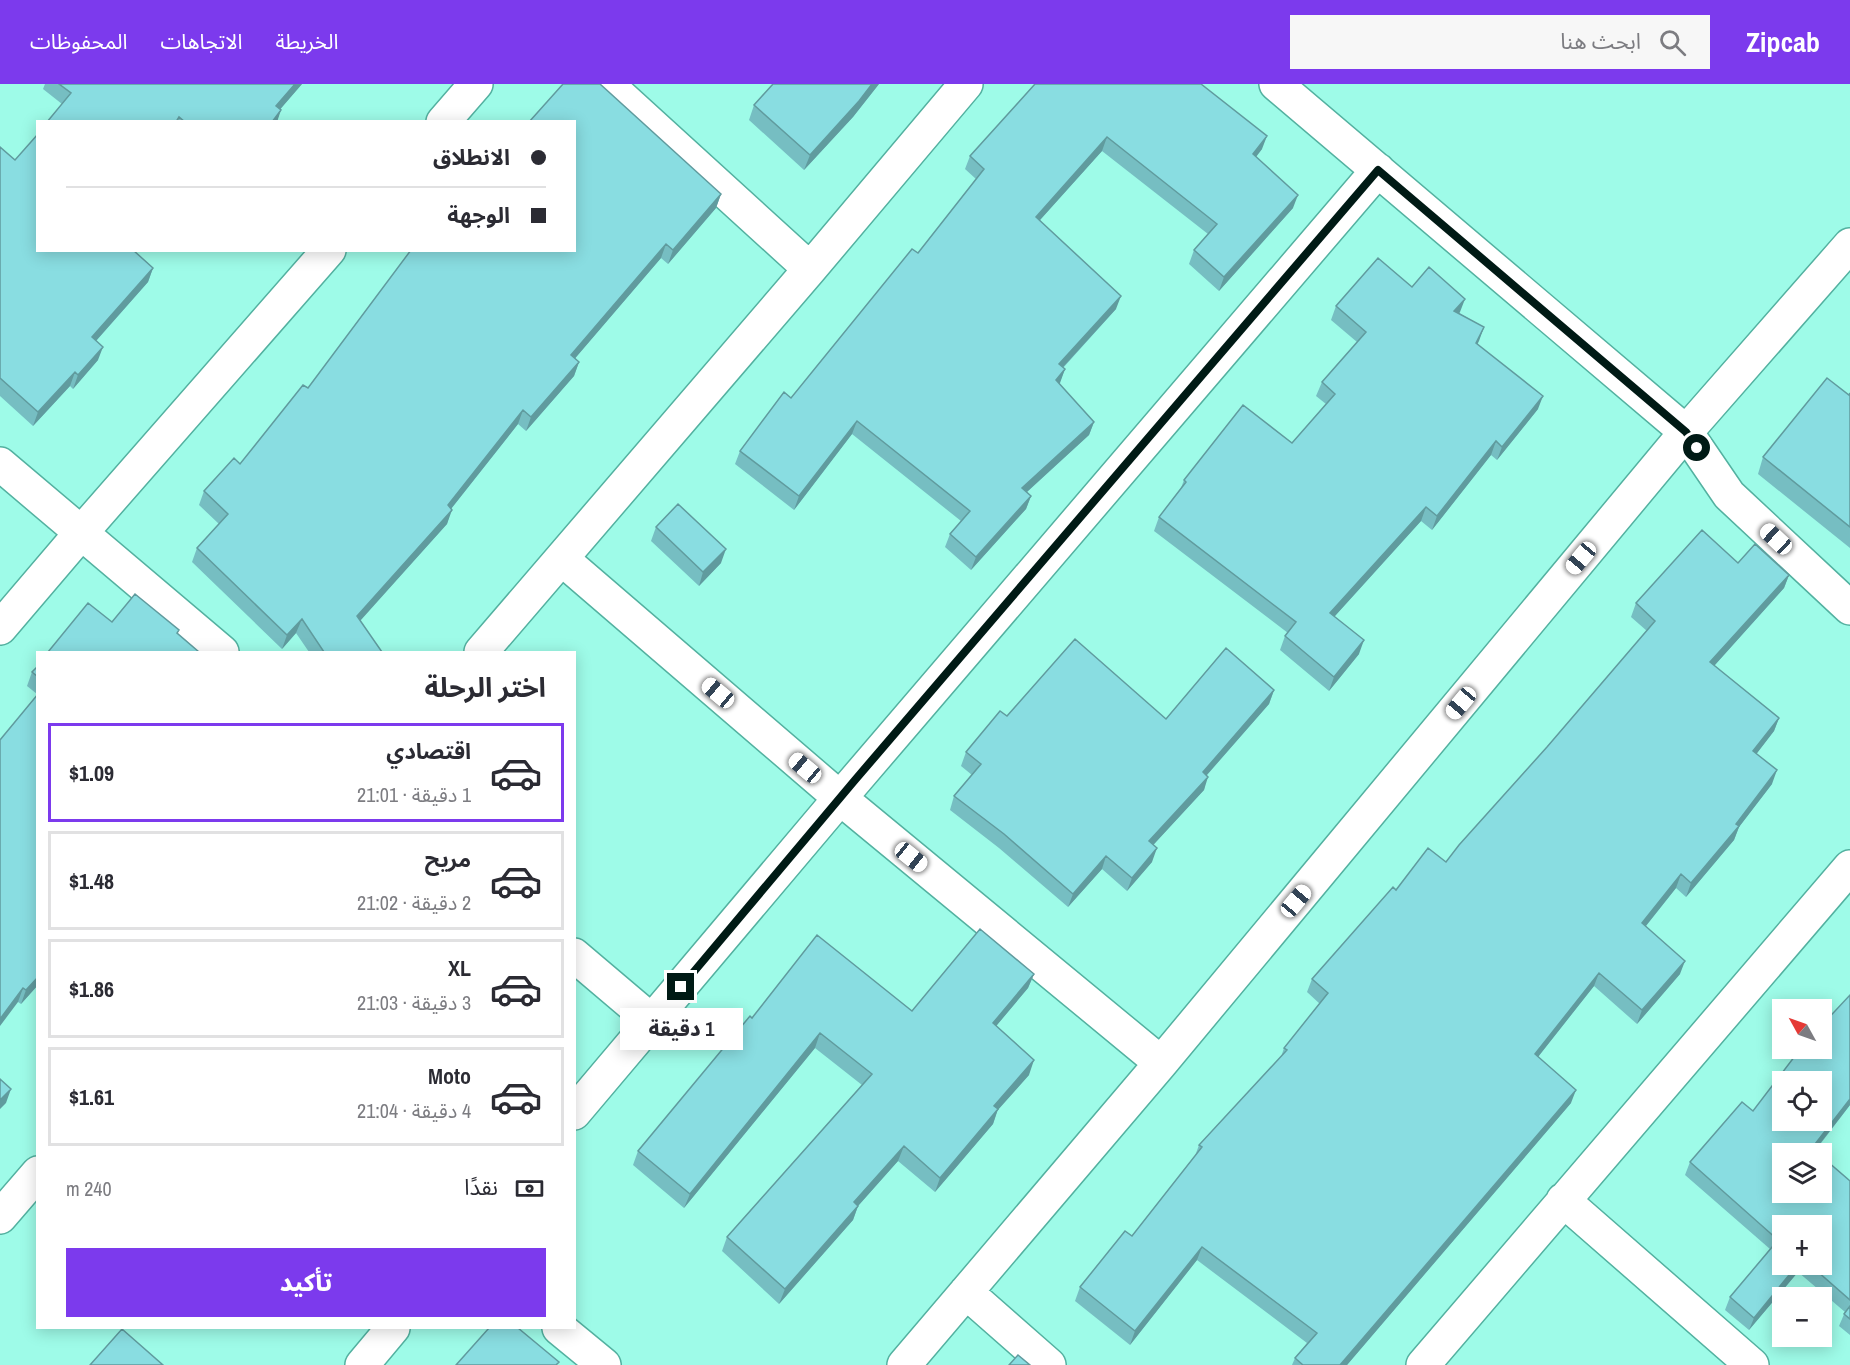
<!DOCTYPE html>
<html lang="ar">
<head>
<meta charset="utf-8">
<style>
	:root { --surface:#fff; --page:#f7f7f7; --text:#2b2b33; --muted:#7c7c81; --line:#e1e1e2; --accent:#7c3aed }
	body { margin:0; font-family:"Archivo Narrow","Noto Sans Arabic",sans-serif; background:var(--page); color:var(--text); direction:rtl; height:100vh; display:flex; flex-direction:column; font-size:22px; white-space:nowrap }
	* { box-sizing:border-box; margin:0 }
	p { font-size:20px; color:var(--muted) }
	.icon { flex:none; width:33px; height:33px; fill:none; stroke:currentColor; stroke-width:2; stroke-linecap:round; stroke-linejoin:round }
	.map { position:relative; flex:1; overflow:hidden; direction:ltr }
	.details { position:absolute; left:36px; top:567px; width:540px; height:678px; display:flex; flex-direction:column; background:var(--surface); border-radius:0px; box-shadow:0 3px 15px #0003; direction:rtl }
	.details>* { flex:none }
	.top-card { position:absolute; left:36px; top:36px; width:540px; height:132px; border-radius:0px; box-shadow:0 3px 15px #0003; direction:rtl; display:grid; align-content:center; height:132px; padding:0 30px; background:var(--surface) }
	.needle { width:39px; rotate:310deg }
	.controls { position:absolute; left:1772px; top:915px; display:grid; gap:12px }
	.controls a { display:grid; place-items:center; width:60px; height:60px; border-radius:0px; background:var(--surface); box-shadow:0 3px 15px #0003; font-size:30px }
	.end { position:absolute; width:27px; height:27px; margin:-14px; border:8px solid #001a15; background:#fff; box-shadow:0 0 0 3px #fff }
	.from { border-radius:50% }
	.bubble { position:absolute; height:42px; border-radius:0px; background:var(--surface); box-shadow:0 3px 15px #0003; font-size:20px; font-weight:800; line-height:42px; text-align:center; direction:rtl }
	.car { position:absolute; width:18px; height:36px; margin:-18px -9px; border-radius:8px; box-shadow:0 0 4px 2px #0007; background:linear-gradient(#fff 24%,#345 0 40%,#fff 0 76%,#345 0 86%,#fff 0) }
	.top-card b { display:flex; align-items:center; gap:21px; height:57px; font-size:22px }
	.top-card b+b { border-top:2px solid var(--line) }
	.top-card i { width:15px; height:15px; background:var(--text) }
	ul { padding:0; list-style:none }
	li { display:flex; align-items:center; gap:18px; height:99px; margin:0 12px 9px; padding:0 18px; border:3px solid var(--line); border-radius:0px }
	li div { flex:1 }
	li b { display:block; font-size:22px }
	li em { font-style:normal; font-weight:800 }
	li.on { border-color:var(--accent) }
	li>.icon { width:54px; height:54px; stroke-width:1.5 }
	h2 { padding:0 30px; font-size:27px; line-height:72px }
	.pay { display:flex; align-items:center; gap:15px; height:66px; padding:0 30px; font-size:22px }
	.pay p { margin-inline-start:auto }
	.cta { display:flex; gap:12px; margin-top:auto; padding:12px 30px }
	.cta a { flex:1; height:69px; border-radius:0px; background:var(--accent); color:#fff; font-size:24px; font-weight:800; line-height:69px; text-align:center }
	header { display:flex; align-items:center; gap:36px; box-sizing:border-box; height:84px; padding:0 30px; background:var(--accent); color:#fff }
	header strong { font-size:28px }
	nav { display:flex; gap:33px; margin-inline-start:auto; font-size:21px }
	.search { width:420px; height:54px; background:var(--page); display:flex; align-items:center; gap:15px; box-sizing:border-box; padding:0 21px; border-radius:0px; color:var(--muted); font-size:22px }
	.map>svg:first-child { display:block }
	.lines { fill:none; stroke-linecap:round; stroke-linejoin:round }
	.minor-casing { stroke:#53b1a0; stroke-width:36 }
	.minor { stroke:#fff; stroke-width:33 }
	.wall { fill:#76bec2; fill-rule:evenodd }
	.shaded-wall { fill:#609b9e }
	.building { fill:#89dde1; stroke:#609b9e; stroke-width:1.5; fill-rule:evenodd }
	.route { stroke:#001a15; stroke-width:8 }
</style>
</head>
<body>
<header>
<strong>Zipcab</strong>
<div class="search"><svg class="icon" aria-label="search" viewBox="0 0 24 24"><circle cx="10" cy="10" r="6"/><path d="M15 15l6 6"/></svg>ابحث هنا</div>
<nav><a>الخريطة</a><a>الاتجاهات</a><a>المحفوظات</a></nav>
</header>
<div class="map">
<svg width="1850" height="1281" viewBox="0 0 1850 1281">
	<rect width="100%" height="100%" fill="#9efbe8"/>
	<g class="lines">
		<g class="minor-casing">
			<path id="minor" d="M607,0L810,185
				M1276,0L1686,348L1729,411L1850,524
				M443,38L476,0
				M0,380L222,568
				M562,475L840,714L1161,979
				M0,544L81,449L329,166
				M481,568L810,185L966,0
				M574,871L653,938
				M574,1029L840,714L1378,86
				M1563,1116L1752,1281
				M0,1133L38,1089
				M966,1208L1049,1281
				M559,1244L604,1281
				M362,1281L393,1244
				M904,1281L1161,979L1686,348L1850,161
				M1423,1281L1850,783"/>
		</g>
		<use href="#minor" class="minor"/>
	</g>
	<path class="wall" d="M45,0H302L280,25L277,38H47L62,20L43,5Z
		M773,0H879L853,33L804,86L749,36L754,21Z
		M1035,0L1262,65L1256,73L1293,124L1219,207L1189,180L1194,166L1208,150L1102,67L1040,136L1116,225L1063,284L1065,285L1059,300L1094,338L1089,351L1027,408L1031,412L1026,425L971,486L945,463L950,450L961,437L852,350L794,426L735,380L740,367L791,314L918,169L976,95L965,85L970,72Z
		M0,63L38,166L153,184L148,198L96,257L98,276L73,305L70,302L33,342L0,312Z
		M721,110L716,124L668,180L661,174L575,274L579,278L574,292L526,347L518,340L451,425L447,440L360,536L382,568H309L296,549L282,565L192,478L197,464L219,440L199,421L204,407L240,380L308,304Z
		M1412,203L1460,228L1459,229L1484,243L1477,260L1538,325L1497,376L1491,371L1432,446L1421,437L1334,533L1359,570L1329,607L1280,566L1285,552L1288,549L1154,447L1159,433L1181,404L1184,396L1292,359L1326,320L1316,312L1322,298L1357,258L1331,236L1336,222Z
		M1850,309V464L1758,390L1763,373Z
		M656,443L721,479L699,502L651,457Z
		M1738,479L1789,491L1784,504L1714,582L1779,634L1774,647L1756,670L1772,700L1739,743L1734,756L1686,813L1676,804L1646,842L1680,890L1637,940L1594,902L1538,973L1571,1019L1347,1281H1292L1295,1274L1307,1259L1197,1176L1130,1261L1075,1217L1080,1203L1132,1152L1195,1072L1199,1061L1281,973L1284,964L1320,920L1307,908L1312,895L1396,806L1446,778L1547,663L1647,547L1631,533L1636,519Z
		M38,582V901L21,920L18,918L37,610L27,602L32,588Z
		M1274,606L1269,620L1207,691L1204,706L1153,761L1152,778L1127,807L1102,785L1068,823L999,764L950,726L954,712L972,691L961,682L966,668L1007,632L1166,635Z
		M1034,890L1028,904L996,942L1029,991L998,1025L993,1040L935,1108L898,1077L858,1122L853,1136L779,1220L722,1167L727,1153L862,1001L815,964L684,1124L633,1081L638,1067L752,934L912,927Z
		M1850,1021L1815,1067L1850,1097V1251L1839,1242L1845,1228L1798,1188L1749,1246L1725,1226L1730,1213L1770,1165L1685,1091L1690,1078L1753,1027ZM1821,1142V1180H1782Z"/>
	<path class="shaded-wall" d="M295,0H302L271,36L276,22Z
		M872,0H879L853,33L804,86L810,71Z
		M281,26L277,38H272Z
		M1267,52L1262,65L1248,83L1253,70Z
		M1107,53L1102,67L1031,146L1036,133Z
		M721,110L716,124L668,180L673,166Z
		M1298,111L1293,124L1219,207L1224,193Z
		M666,160L661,174L566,285L571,271Z
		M153,184L148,198L87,267L92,253Z
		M1121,212L1116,225L1054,293L1059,280Z
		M1465,215L1460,228L1449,241L1454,227Z
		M1484,243L1479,257L1471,273L1476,259Z
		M103,263L98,276L73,305L78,291Z
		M579,278L574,292L526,347L531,333Z
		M1065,285L1060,299L1051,310L1056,296Z
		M75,288L70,302L33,342L38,328Z
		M1543,312L1538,325L1497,376L1502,363Z
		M523,326L518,340L443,435L448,421Z
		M857,337L852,350L794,426L799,412Z
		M1094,338L1089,351L1017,417L1022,404Z
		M1496,357L1491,371L1432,446L1437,432Z
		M1031,412L1026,425L971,486L976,473Z
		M1426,423L1421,437L1325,543L1330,529Z
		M452,426L447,440L352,546L357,532Z
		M726,465L721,479L699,502L703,488Z
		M1789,491L1784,504L1705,592L1710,578Z
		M302,535L296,549L282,565L287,551Z
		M1364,556L1359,570L1329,607L1334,593Z
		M1274,606L1269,620L1198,701L1203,688Z
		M1779,634L1774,647L1748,681L1753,667Z
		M1777,686L1772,700L1739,743L1734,756L1686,813L1691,799Z
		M1208,693L1204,706L1144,771L1149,757Z
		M1157,764L1152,778L1127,807L1132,794Z
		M1106,772L1102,785L1068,823L1073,810Z
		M1681,790L1676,804L1637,853L1642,839Z
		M1685,877L1680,890L1637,940L1642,926Z
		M1599,889L1594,902L1530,983L1535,970Z
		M1034,890L1028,904L987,953L993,939Z
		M38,893V901L21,920L26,906Z
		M23,904L18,918L0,942V935Z
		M820,949L815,964L684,1124L690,1110Z
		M1034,976L1029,991L989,1036L994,1022Z
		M11,1005L6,1019L0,1025V1016Z
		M1576,1006L1571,1019L1347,1281H1340Z
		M1850,1015V1021L1812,1070V1064Z
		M998,1025L993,1040L935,1108L940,1094Z
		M904,1062L898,1077L858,1122L853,1136L779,1220L785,1205L854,1118Z
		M1202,1163L1197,1176L1130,1261L1135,1247Z
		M1798,1180H1801L1798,1188L1749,1246L1754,1234Z"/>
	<path class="building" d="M59,0H295L276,22L281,26L272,38H185L179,33L176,38H47L71,9Z
		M563,0H600L721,110L673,166L666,160L571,271L579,278L531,333L523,326L448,421L452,426L357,532L382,568H324L302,535L287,551L197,464L228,430L204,407L234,374L240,380L303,301L308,304L411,166H574V38H529Z
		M773,0H872L859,17L810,71L754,21Z
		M1035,0H1201L1267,52L1253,70L1298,111L1224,193L1194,166L1217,140L1107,53L1036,133L1121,212L1059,280L1065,285L1056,296L1094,338L1022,404L1031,412L976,473L950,450L970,427L857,337L799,412L740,367L784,308L791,314L912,165L918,169L984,85L970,72Z
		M38,50V166H133L153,184L92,253L103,263L78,291L75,288L38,328L0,294V63L15,76Z
		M1378,174L1412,203L1429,183L1465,215L1454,227L1484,243L1476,259L1543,312L1502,363L1496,357L1437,432L1426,423L1330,529L1364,556L1334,593L1285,552L1296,538L1159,433L1186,398L1184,396L1243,321L1292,359L1335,310L1322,298L1366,248L1336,222Z
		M1827,294L1849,311L1850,309V443L1763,373Z
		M678,420L726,465L703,488L656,443Z
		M1702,446L1738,479L1755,460L1789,491L1710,578L1779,634L1753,667L1777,686L1736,740L1739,742L1691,799L1681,790L1642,839L1685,877L1642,926L1599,889L1535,970L1576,1006L1340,1281H1303L1295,1274L1317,1249L1202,1163L1135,1247L1080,1203L1125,1147L1132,1152L1202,1063L1199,1061L1287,966L1284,964L1328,909L1312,895L1393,803L1396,806L1428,764L1446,778L1459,761L1547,663L1655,537L1636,519Z
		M135,510L179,546L177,549L199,568H48L88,519L112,538Z
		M1075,555L1166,635L1226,564L1274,606L1203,688L1208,693L1149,757L1157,764L1132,794L1106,772L1073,810L1004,750L954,712L981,680L966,668L1000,627L1007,632Z
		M38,582V593L32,588Z
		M38,610V893L26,906L23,904L0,935V656Z
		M980,845L1034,890L993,939L1034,976L994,1022L998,1025L940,1094L904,1062L854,1118L858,1122L785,1205L727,1153L872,990L820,949L690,1110L638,1067L750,932L752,934L817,851L912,927Z
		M1850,911V1015L1812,1064L1818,1070H1782V1108H1821V1072L1850,1097V1216L1809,1180H1821V1142H1782V1180H1798L1754,1234L1730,1213L1778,1156L1690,1078L1742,1018L1753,1027L1801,964H1821V942ZM1782,998H1821V1036H1782Z
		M0,995L11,1005L0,1016Z
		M1850,1222V1235L1844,1230Z
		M489,1244H518L559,1278L556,1281H456Z
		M122,1245L163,1281H90Z
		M1018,1271L1030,1281H1009Z"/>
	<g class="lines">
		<path class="route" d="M681,903L855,696L1378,86L1686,348L1697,364"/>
	</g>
</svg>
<div class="controls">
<a><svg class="needle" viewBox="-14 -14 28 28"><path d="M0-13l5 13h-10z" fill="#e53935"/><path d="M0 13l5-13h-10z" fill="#7c7c81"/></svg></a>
<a><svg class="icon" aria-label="locate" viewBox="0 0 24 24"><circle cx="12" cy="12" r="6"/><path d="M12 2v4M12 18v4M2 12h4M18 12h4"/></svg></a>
<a><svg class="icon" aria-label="layers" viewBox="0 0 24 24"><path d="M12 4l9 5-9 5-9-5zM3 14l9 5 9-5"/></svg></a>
<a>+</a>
<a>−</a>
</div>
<i class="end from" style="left:1697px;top:364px"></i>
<i class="end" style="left:681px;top:903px"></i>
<div class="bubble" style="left:620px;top:924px;width:123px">1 دقيقة</div>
<i class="car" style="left:1776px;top:455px;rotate:313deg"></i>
<i class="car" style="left:1581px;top:474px;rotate:220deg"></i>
<i class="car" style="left:718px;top:609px;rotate:310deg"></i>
<i class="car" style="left:1461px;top:619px;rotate:220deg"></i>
<i class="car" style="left:805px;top:684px;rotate:310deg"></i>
<i class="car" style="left:911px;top:773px;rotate:129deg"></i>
<i class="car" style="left:1296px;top:817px;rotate:40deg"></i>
<div class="top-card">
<b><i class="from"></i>الانطلاق</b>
<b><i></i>الوجهة</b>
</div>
<section class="details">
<h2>اختر الرحلة</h2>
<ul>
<li class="on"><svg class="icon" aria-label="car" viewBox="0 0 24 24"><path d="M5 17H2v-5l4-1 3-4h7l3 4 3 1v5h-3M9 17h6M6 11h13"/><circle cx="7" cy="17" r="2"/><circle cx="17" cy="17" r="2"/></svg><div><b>اقتصادي</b><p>1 دقيقة · 21:01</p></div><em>$1.09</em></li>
<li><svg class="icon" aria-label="car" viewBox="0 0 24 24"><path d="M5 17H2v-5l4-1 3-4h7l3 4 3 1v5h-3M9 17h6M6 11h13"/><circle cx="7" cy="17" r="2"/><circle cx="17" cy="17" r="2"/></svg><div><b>مريح</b><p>2 دقيقة · 21:02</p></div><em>$1.48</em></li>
<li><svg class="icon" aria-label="car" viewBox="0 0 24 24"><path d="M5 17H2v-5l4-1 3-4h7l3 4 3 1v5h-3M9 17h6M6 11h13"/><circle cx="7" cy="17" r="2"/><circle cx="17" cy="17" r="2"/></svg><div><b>XL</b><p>3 دقيقة · 21:03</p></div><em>$1.86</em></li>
<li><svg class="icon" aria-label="car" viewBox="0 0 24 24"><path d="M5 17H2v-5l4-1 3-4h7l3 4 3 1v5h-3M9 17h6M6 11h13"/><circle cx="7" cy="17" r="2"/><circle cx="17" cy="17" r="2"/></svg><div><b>Moto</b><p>4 دقيقة · 21:04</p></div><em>$1.61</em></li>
</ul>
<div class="pay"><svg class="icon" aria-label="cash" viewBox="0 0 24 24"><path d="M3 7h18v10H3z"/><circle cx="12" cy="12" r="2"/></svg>نقدًا<p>240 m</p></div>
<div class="cta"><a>تأكيد</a></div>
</section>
</div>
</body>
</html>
